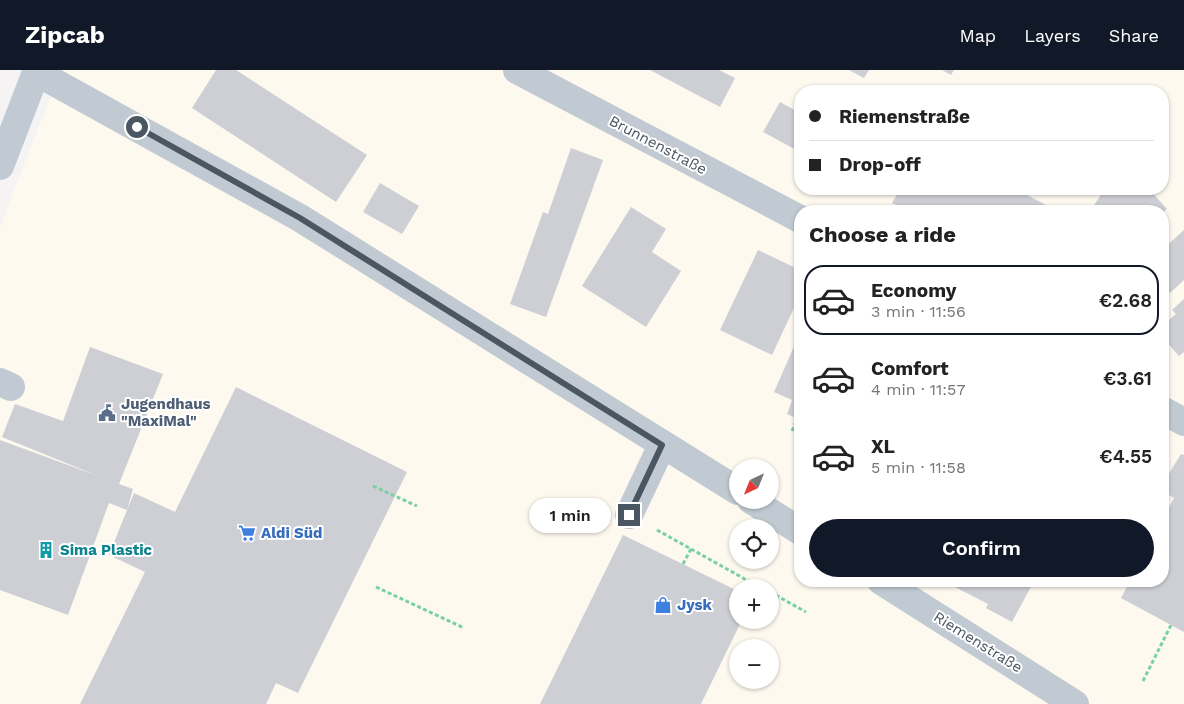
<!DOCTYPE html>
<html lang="en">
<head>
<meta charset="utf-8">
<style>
	:root { --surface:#fff; --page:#f6f6f6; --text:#222; --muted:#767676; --line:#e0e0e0; --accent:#111827 }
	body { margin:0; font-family:"Work Sans",sans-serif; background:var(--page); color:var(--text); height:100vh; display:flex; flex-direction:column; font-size:19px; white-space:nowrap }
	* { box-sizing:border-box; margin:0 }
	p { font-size:16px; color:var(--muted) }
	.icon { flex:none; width:28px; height:28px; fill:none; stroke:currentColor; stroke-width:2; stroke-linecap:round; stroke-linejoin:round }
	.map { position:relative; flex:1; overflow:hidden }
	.side { position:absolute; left:794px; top:135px; width:375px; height:382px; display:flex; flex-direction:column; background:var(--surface); border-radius:20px; box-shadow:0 1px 4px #0004 }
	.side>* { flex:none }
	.top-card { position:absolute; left:794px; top:15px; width:375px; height:110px; border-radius:20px; box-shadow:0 1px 4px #0004; display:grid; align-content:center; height:110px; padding:0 15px; background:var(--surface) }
	.needle { width:32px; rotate:223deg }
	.fabs { position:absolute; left:729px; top:389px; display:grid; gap:10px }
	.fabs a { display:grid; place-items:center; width:50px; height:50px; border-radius:50%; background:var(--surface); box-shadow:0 1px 4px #0004; font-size:25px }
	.end { position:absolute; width:22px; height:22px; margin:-11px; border:6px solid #4a5661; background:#fff; box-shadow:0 0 0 2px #fff }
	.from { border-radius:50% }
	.bubble { position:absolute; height:35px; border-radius:18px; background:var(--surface); box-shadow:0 1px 4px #0004; font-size:16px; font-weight:600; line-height:35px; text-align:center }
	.top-card b { display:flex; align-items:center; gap:18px; height:48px; font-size:19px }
	.top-card b+b { border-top:1px solid var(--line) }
	.top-card i { width:12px; height:12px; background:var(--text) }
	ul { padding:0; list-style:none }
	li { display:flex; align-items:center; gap:15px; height:70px; margin:0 10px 8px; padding:0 5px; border:2px solid transparent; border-radius:20px }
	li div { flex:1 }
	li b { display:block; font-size:19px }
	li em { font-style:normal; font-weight:600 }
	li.on { border-color:var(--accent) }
	li>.icon { width:45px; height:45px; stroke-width:1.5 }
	h2 { padding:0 15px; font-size:22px; line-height:60px }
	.button { display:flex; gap:10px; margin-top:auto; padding:10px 15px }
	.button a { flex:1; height:58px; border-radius:30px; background:var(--accent); color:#fff; font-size:20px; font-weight:600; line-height:58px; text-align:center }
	header { display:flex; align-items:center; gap:30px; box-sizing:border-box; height:70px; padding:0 25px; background:var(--accent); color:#fff }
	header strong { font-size:24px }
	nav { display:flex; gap:28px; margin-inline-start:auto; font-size:18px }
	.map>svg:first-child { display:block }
	.commercial { fill:#fdf9ef; fill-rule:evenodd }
	.building { fill:#cdcfd5 }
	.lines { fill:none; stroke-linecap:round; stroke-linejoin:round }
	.path { stroke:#7ad0a6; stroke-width:3; stroke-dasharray:4 2.5; stroke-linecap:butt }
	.minor { stroke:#c1cad2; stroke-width:28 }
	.route { stroke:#4a5661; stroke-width:6 }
	.labels { text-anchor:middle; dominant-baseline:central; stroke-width:4; stroke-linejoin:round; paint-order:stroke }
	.street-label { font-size:15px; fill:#4a5661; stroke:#fff }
	.service-label { font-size:15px; font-weight:bold; fill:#4e5e75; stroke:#fff; text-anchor:start }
	.shop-label { font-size:15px; font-weight:bold; fill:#366cbe; stroke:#fff; text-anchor:start }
	.culture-label { font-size:15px; font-weight:bold; fill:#0d838f; stroke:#fff; text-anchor:start }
</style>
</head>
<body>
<header>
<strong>Zipcab</strong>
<nav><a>Map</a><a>Layers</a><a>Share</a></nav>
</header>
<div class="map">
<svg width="1184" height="634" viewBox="0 0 1184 634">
	<rect width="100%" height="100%" fill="#f5f3f3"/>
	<path class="commercial" d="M61,0H1184V634H0V157ZM800,21H1162V119H800ZM800,141H1162V511H800ZM738,398H770V430H738ZM738,458H770V490H738ZM738,518H770V550H738ZM738,578H770V610H738Z"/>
	<path class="building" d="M216,0H236L367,85L336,132L192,38Z
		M650,0H719L735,8L720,37Z
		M849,0H869L864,8Z
		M942,0H954L951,5Z
		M780,32L800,43V82L763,62Z
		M571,78L603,90L546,247L510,234L543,142L548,144Z
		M380,113L419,136L402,164L363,142Z
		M900,119H1016L1057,141H908L892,133Z
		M1105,119H1149L1167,139L1162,143V141H1090Z
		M631,137L666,159L652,182L681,201L646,257L582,216Z
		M1184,160V210L1170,223L1162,214V180Z
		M758,180L800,200V225L772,285L720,260Z
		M1184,229V282L1179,286L1169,275L1162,279V256L1176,244L1172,240Z
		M800,263V350L787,344L792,330L774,322Z
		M90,277L163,304L119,414L133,419L127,440L134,423L175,442L236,317L407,402L298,623L276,613L266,634H80L145,502L109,485L127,440L109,433L68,545L0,520V370L98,406L2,367L15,334L63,351Z
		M1162,366L1168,369L1162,380Z
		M1181,384L1184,385V562L1121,528L1130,511H1162V450L1174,428L1162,421V415Z
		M623,465L738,521V550H742L701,634H540Z
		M950,511H1034L1012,552L986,538L988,534L955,517L956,515Z"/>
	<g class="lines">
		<path class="path" d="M792,361L797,349
			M373,416L417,436
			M657,460L761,518
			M683,494L691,479
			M376,517L464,558
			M770,522L806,542
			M1143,611L1171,555"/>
		<path class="minor" d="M517,0L800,149
			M36,2L300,148L738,421
			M0,96L37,0
			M0,312L11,317
			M1162,340L1184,352
			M751,430L800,461
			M629,445L662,375
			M881,511L1075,634"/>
	</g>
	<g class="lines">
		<path class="route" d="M137,57L300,148L662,375L629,445"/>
	</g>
	<defs>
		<g id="civic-bare" transform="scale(1.35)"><path d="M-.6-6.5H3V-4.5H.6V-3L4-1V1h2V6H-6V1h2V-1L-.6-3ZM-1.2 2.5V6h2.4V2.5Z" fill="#5c6f8a" stroke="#fff" stroke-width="2.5" paint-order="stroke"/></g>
		<g id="supermarket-bare" transform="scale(1.35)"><path d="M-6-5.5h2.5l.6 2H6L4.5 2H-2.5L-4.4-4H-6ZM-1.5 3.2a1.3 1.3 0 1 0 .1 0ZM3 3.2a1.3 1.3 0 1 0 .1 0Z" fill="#3f7fe0" stroke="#fff" stroke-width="2.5" paint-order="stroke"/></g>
		<g id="building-bare" transform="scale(1.35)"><path d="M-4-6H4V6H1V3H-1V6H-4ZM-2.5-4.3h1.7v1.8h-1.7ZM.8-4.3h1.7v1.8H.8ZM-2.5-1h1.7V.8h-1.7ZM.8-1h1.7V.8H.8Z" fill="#0f9aa8" stroke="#fff" stroke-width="2.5" paint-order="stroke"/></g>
		<g id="shop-bare" transform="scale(1.35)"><path d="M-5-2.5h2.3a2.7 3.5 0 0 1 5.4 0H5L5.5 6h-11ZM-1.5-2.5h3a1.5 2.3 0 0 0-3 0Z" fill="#3f7fe0" stroke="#fff" stroke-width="2.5" paint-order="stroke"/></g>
	</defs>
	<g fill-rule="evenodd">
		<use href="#civic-bare" x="107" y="343"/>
		<use href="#supermarket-bare" x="247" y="463"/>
		<use href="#building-bare" x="46" y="480"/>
		<use href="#shop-bare" x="663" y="535"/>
	</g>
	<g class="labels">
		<g class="street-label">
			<text transform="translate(658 75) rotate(28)">Brunnenstraße</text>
			<text transform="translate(978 572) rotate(32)">Riemenstraße</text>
		</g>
		<g class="service-label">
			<text x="121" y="334">Jugendhaus<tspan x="121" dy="17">"MaxiMal"</tspan></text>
		</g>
		<g class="shop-label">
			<text x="261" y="463">Aldi Süd</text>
			<text x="677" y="535">Jysk</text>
		</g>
		<g class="culture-label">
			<text x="60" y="480">Sima Plastic</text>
		</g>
	</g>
</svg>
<div class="fabs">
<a><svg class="needle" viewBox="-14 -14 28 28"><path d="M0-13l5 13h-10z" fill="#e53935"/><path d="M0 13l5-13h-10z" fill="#767676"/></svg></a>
<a><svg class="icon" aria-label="locate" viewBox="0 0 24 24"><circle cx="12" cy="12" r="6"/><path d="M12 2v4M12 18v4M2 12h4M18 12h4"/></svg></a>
<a>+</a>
<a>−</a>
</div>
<i class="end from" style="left:137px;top:57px"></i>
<i class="end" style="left:629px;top:445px"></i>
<div class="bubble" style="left:529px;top:428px;width:82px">1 min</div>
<div class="top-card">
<b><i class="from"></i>Riemenstraße</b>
<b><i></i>Drop-off</b>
</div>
<section class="side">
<h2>Choose a ride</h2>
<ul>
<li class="on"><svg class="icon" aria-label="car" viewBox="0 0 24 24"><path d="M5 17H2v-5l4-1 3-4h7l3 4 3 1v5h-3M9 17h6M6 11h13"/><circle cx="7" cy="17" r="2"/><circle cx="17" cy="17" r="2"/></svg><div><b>Economy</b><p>3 min · 11:56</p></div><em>€2.68</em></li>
<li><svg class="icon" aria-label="car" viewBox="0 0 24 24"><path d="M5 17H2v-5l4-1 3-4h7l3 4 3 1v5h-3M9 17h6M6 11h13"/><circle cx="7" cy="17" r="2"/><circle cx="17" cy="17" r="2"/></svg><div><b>Comfort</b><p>4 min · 11:57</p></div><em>€3.61</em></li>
<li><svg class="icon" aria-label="car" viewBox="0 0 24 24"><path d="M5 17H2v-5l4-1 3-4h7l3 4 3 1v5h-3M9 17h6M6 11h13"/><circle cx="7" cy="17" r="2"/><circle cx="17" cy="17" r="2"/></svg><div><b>XL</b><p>5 min · 11:58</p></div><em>€4.55</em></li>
</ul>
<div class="button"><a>Confirm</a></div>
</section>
</div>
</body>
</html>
